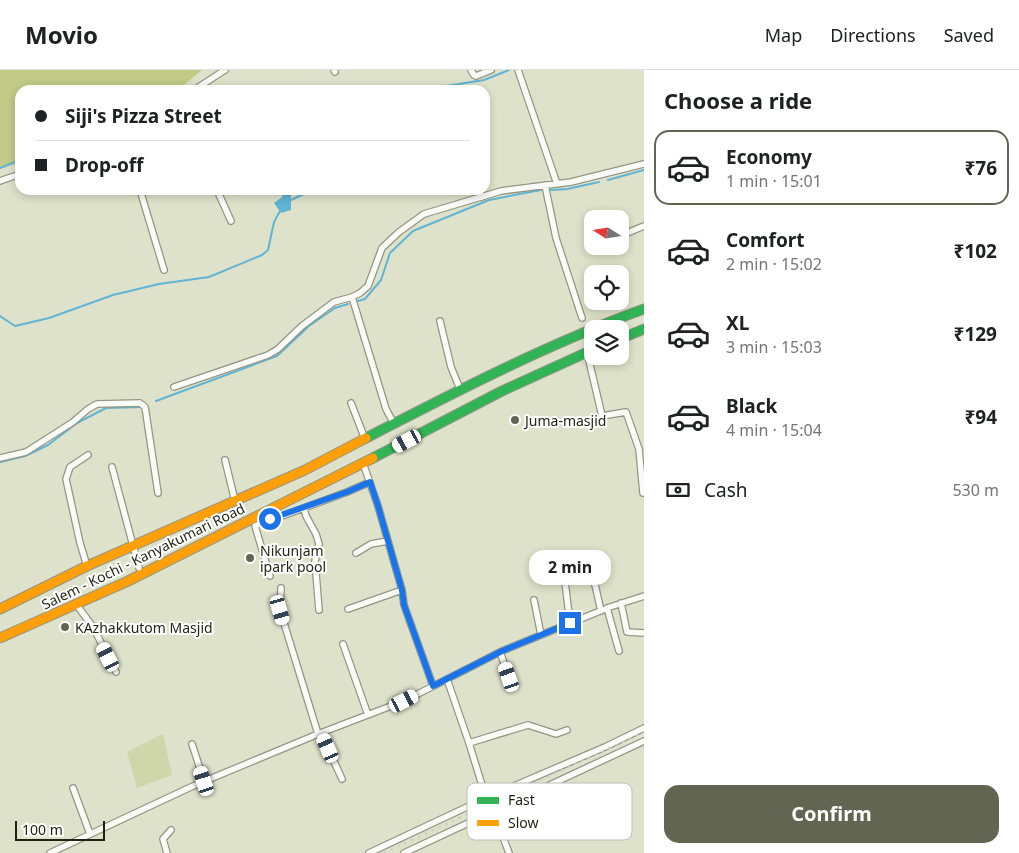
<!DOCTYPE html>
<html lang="en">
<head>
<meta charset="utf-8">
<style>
	:root { --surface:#fff; --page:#f2f2f2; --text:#202124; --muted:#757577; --line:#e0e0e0; --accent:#626552 }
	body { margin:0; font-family:"Noto Sans",sans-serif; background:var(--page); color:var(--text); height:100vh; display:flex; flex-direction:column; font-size:19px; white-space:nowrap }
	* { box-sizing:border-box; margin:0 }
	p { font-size:16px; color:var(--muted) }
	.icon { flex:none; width:28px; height:28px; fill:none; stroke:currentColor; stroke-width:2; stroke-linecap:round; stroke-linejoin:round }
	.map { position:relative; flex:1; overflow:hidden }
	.side { display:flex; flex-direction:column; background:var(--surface); width:375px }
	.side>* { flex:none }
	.hud { position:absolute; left:15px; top:15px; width:475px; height:110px; border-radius:15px; box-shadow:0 2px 8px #0003; display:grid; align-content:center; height:110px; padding:0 20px; background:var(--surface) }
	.needle { width:32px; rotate:282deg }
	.controls { position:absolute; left:584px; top:140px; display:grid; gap:10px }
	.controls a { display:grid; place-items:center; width:45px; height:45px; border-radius:10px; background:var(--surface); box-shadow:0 2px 8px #0003; font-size:25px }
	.scale { position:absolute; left:15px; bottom:12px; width:90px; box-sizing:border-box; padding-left:5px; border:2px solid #1f2211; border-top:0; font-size:14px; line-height:18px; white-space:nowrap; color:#1f2211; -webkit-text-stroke:4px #fff; paint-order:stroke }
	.end { position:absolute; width:22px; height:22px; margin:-11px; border:6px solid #1a73e8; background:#fff; box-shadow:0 0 0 2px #fff }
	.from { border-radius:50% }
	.bubble { position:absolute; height:35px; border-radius:15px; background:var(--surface); box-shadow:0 2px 8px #0003; font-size:16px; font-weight:700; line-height:35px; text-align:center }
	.car { position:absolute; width:15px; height:30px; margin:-15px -8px; border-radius:6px; box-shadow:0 0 4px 1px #0007; background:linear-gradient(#fff 24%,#345 0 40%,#fff 0 76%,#345 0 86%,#fff 0) }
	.hud b { display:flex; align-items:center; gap:18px; height:48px; font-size:19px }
	.hud b+b { border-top:1px solid var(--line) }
	.hud i { width:12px; height:12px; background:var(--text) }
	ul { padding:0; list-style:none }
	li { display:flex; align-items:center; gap:15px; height:75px; margin:0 10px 8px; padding:0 10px; border:2px solid transparent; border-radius:15px }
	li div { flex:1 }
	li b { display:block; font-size:19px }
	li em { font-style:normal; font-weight:700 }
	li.current { border-color:var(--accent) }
	li>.icon { width:45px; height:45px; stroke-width:1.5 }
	h2 { padding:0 20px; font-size:22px; line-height:60px }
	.pay { display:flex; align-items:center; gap:12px; height:55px; padding:0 20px; font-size:19px }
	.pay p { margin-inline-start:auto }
	.button { display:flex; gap:10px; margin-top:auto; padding:10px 20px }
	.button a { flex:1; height:58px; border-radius:15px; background:var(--accent); color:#fff; font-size:20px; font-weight:700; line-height:58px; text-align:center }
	header { display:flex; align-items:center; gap:30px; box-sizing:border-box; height:70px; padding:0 25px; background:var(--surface); border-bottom:1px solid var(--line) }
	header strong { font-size:24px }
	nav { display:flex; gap:28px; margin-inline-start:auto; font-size:18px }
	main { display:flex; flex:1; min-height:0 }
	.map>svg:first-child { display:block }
	.green { fill:#cfd6aa }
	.forest { fill:#c1cb87 }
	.water { fill:#61b4d5 }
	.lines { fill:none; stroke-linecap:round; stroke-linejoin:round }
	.stream { stroke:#61b4d5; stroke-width:2 }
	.street-casing { stroke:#939684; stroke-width:8 }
	.fast-casing { stroke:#939684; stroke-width:11 }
	.slow-casing { stroke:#939684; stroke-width:11 }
	.street { stroke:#fafbf7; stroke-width:5.5 }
	.fast { stroke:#30b455; stroke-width:9 }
	.slow { stroke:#ff9f0a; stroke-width:9 }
	.rail { stroke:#cccec7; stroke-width:2; stroke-dasharray:2.5 5; stroke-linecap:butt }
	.route { stroke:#1a73e8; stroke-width:6 }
	.poi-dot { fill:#626552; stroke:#fff; stroke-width:2 }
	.labels { text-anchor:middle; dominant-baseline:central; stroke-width:4; stroke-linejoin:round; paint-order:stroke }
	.poi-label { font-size:14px; fill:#1f2211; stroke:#fff; text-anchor:start }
	.street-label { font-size:14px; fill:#1f2211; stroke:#fff }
	.key { fill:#fff; stroke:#bcbdb8; stroke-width:1 }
	.key-label { font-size:14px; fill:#1f2211 }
</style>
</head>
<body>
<header>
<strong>Movio</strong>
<nav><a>Map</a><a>Directions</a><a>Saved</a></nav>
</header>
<main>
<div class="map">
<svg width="644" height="783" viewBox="0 0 644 783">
	<rect width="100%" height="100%" fill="#dee2ca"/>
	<path class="green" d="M163,664L172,705L137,718L127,682Z"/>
	<path class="forest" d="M0,0H202L178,20H20V92L0,99Z"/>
	<path class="water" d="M284,120H287L291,123V140L281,143L274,133L282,127Z"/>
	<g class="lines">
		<path class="stream" d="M431,20L440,17L484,10L509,0
			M0,98L20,90
			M608,110L644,100
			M551,120L567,119L599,112
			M289,131L312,120
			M358,231L365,229L381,210L390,183L413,161L489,130L541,120
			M0,246L15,256L49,248L113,225L159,214L209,207L262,185L268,180L274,152L280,141
			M156,331L277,286L309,256L335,238L348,234
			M0,392L25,386L48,375L77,353L106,338L140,337"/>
		<g class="street-casing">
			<path id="street" d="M334,0L335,2
				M471,0L474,5L476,6L491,0
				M518,0L557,114
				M194,20L225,0
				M0,111L20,104
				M545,115L556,168L582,248
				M140,120L164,200
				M217,120L231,151
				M478,120L482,127
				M620,166L644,156
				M352,227L386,339L394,354
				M440,251L451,297L460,319
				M587,282L602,346L626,342L639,379L643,423
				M174,317L268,285L278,279L302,256L334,232L352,227L360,223L368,216L382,178L399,162L424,144L501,121L571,112L644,94
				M351,333L365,369
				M0,388L26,382L73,352L88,339L97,334L140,333L145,337L146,343L158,423
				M225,390L235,431
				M363,393L378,436L402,520L404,535L433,616
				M112,397L139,498
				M304,438L306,446L316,464L319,474L315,491L319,540
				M356,483L371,474L388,471
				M589,488L601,541
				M87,496L80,473L66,409L70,397L88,385
				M270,506L255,456L347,422L370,412
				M565,512L570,553
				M281,518L280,540L318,664
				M534,530L541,565
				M621,533L627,562L644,563
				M76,534L93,557L116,602
				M607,538L619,581
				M348,539L402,520
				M343,574L368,645
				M500,582L509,607
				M321,663L342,709
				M469,673L528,655L556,664L567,660
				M192,674L204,711
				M73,718L90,764
				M486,728L605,677L644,658
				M493,741L509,783
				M50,783L193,716L318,664L404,631L502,581L610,537L644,526
				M167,783L163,769L171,760
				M369,783L486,728L469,673L447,609
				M404,783L644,671"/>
		</g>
		<g class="fast-casing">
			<path id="fast" d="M620,269L644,259
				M366,368C457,321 548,274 644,239
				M373,388L502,321L592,280"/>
		</g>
		<g class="slow-casing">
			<path id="slow" d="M0,539L87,496L305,400L366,368
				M0,568L126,512L373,388"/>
		</g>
		<use href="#street" class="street"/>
		<use href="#fast" class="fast"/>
		<use href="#slow" class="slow"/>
		<path class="rail" d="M384,783L644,662"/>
	</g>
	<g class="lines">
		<path class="route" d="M270,449L347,422L370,412L378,436L402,520L404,535L433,616L502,581L570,553"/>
	</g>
	<g class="poi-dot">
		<circle cx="515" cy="350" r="5"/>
		<circle cx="250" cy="488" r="5"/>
		<circle cx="65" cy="557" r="5"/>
	</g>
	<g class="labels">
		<g class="poi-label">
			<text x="525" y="350">Juma-masjid</text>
			<text x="260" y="480">Nikunjam<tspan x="260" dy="16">ipark pool</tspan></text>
			<text x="75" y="557">KAzhakkutom Masjid</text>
		</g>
		<g class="street-label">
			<text transform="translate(143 486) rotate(-26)">Salem - Kochi - Kanyakumari Road</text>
		</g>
	</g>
	<rect x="467" y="713" width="165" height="57" rx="8" class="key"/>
	<rect x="477" y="727" width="22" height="7" fill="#30b455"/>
	<rect x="477" y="750" width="22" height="6" fill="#ff9f0a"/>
	<g class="key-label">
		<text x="508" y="735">Fast</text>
		<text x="508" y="758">Slow</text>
	</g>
</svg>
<div class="controls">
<a><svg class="needle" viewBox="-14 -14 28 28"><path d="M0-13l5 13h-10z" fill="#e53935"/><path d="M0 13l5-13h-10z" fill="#757577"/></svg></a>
<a><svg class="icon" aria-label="locate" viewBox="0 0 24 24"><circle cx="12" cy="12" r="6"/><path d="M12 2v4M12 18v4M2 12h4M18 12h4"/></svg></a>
<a><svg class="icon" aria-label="layers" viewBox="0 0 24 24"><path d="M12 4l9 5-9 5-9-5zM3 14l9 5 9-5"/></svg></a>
</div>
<div class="scale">100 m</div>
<i class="end from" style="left:270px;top:449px"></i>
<i class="end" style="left:570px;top:553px"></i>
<div class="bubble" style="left:529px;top:480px;width:82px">2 min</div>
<i class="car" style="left:407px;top:371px;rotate:242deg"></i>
<i class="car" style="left:280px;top:540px;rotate:164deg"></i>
<i class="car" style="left:108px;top:587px;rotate:333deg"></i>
<i class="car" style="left:509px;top:607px;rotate:341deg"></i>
<i class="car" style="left:404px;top:631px;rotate:63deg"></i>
<i class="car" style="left:328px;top:678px;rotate:336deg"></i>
<i class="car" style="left:204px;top:711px;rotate:342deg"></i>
<div class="hud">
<b><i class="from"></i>Siji's Pizza Street</b>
<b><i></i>Drop-off</b>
</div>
</div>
<section class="side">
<h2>Choose a ride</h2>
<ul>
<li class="current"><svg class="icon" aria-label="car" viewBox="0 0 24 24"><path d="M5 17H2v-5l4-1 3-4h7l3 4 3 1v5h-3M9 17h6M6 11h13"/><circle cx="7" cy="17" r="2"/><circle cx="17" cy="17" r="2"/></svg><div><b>Economy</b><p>1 min · 15:01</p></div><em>₹76</em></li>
<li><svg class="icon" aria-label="car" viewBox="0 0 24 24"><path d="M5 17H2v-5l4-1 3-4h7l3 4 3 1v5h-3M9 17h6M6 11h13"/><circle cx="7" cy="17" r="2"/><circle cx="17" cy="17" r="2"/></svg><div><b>Comfort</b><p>2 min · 15:02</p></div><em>₹102</em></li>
<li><svg class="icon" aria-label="car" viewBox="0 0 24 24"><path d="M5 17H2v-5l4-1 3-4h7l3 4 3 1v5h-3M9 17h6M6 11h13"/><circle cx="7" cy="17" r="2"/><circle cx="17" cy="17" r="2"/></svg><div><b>XL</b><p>3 min · 15:03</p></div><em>₹129</em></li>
<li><svg class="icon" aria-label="car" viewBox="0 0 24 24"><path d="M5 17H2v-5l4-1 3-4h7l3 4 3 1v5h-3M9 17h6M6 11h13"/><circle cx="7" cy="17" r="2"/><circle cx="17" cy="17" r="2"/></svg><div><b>Black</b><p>4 min · 15:04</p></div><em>₹94</em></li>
</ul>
<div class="pay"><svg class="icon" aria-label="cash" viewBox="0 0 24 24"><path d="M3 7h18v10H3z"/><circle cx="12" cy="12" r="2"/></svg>Cash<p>530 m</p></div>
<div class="button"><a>Confirm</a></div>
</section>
</main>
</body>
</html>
